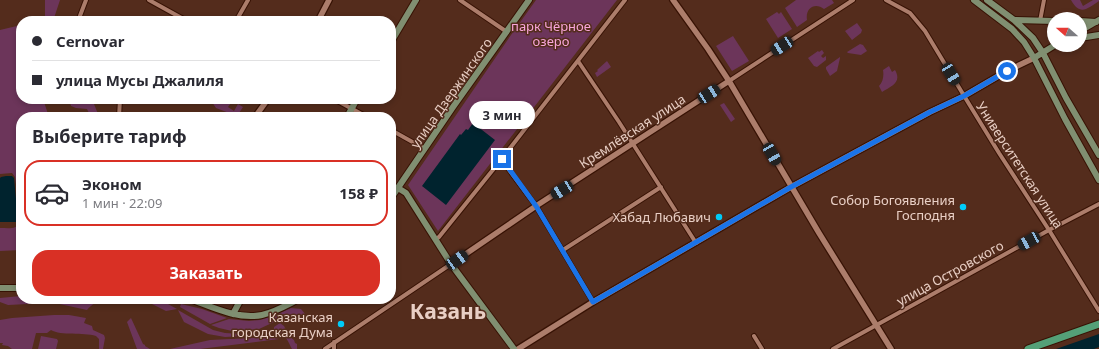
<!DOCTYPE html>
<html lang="ru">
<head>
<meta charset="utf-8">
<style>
	:root { --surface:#fff; --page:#f2f2f3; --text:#2b2b33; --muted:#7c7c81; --line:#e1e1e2; --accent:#d93025 }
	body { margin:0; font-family:"Noto Sans",sans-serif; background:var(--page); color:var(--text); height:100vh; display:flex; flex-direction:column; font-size:15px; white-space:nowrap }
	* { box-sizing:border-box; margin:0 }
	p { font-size:13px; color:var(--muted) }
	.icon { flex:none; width:22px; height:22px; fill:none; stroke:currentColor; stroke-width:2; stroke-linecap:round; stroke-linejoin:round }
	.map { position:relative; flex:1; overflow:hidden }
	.panel { position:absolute; left:16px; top:112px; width:380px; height:192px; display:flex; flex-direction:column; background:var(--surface); border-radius:16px; box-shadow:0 2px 6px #0003 }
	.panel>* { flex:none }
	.top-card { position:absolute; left:16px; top:16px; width:380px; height:88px; border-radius:16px; box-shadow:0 2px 6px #0003; display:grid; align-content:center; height:88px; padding:0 16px; background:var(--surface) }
	.needle { width:26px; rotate:291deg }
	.tools { position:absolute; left:1047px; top:12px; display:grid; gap:8px }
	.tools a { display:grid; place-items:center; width:40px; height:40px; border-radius:50%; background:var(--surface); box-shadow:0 2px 6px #0003; font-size:20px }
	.end { position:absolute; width:18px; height:18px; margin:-9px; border:5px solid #1a73e8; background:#fff; box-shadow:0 0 0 2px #fff }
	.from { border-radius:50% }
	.bubble { position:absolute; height:28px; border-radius:14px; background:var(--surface); box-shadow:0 2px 6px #0003; font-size:13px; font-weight:700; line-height:28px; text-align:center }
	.car { position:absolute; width:12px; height:24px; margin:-12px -6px; border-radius:5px; box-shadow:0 0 3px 1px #0007; background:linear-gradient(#222 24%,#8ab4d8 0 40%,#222 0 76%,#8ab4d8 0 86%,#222 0) }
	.top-card b { display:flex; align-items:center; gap:14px; height:38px; font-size:15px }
	.top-card b+b { border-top:1px solid var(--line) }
	.top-card i { width:10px; height:10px; background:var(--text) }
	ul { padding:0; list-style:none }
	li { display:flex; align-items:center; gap:12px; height:66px; margin:0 8px 6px; padding:0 8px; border:2px solid transparent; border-radius:16px }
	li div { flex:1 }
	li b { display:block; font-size:15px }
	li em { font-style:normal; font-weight:700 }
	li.selected { border-color:var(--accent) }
	li>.icon { width:36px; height:36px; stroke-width:1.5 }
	h2 { padding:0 16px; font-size:18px; line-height:48px }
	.action { display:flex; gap:8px; margin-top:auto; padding:8px 16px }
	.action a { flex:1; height:46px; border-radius:16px; background:var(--accent); color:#fff; font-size:16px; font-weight:700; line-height:46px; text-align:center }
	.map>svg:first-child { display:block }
	.green { fill:#6c355a }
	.water { fill:#00232e }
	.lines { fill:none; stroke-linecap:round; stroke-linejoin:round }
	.minor-casing { stroke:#371204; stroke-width:6 }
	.tertiary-casing { stroke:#371204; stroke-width:8 }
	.secondary-casing { stroke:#371204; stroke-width:8 }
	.primary-casing { stroke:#371204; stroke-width:9 }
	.minor { stroke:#ac7d6b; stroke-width:4 }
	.tertiary { stroke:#ac7d6b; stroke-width:5.5 }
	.secondary { stroke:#808f71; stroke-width:6 }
	.primary { stroke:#54a077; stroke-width:7 }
	.route { stroke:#1a73e8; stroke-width:5 }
	.poi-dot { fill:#00cbf8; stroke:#542c1c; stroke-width:1.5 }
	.labels { text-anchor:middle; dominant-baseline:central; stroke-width:3; stroke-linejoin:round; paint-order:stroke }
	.park-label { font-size:13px; fill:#f8a5da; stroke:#542c1c }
	.street-label { font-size:13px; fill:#e9cfc5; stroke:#542c1c }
	.poi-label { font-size:13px; fill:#e9cfc5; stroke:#542c1c; text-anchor:end }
	.town-label { font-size:21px; font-weight:bold; fill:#e9cfc5; stroke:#542c1c }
</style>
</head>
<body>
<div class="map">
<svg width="1099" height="349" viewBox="0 0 1099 349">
	<rect width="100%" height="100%" fill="#542c1c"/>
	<path class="green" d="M45,0H60L53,21H45Z
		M536,0H617L438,231L408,185L511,35Z
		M796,0H832L834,3L824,9C815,2 805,8 807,20L797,27L785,8Z
		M1071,0H1080L1083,6L1093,0H1099V1C1087,9 1080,16 1071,0Z
		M777,12L779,14L781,12L792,29L778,38L766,19Z
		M857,23L862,30L861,33L852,40L845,31Z
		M21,25V99H43L49,117H21V220L15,177L12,173L0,174V30Z
		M733,36L749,61L732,71L716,46Z
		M860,44L863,45L867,51L861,55L848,53L847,52Z
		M822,50L824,53L821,56L823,58L826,56V60L817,67L814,66L808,58L818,51L819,52Z
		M840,57V58L837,71L830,76L826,69V67Z
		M607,61L611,67L597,77L595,73L598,71L597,70Z
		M889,66L892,72L895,70C902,82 892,86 882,92L879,86C883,82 884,76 883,70Z
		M69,99H92L98,114L101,117H91L87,109L76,108L71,106Z
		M210,99H231L233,100L228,107L234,111L238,104L243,107L237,116L216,108Z
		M724,103L735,119L731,122L720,105Z
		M21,222V250L0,251V228C8,228 17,230 21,222Z
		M21,296V299H128L138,302L137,303C125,306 105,299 95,303C92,305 89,307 87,310L55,303L54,301L50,300L47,303L8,305L0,302V298Z
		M140,299H159L177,309L166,311L150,303Z
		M181,304L202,309L227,318L210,324L180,307Z
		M291,308L301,309L305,314L297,316H287L259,329L232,331L219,328L211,325L229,319L249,321L260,320L278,314Z
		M178,310L213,330L225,333L259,335L225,337L208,334L184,322Z
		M54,315H69L86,318L84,323L92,326L93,330L104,335L105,338L103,349H99V339L96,336C83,332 61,336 51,330L47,333H36L32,349H12L8,346L2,345L3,343H0V320L12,318Z
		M131,318L143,344L145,345V346L150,349H137L127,322Z
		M280,323L284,326L288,334L294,331L295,333L290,337L294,340L295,343L297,344V349H292C286,337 286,336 274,331V327Z
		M41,336L57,339L58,341L56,349H38Z
		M270,337L279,339L200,349H170L210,340Z"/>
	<path class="water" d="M473,123L495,140L446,205L422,186L460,134L461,135L466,129L468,130Z
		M6,176H12L14,178L18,220L16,222H0V178L1,177Z
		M1099,334V347L1094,349H1056Z"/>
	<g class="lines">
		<g class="minor-casing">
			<path id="minor" d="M149,0L187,21
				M460,0L507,32
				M886,0L910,13L925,31L969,104L999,153L1049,230L1099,311
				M78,21L86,0
				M236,21L248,0
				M1040,21L1044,0
				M578,61L619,122L696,243
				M729,81L853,0
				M334,99L367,117
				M119,117L120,99
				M391,130L425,149
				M501,159L536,206L593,302
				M436,239L439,237L500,161L625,0
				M563,250L661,187
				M754,336L762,349
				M325,349L451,264
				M334,349V342
				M833,349L1049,230L1099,204"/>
		</g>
		<g class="tertiary-casing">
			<path id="tertiary" d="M673,0L708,49L729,81L819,233L891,349
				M318,21L329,0
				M255,117L268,99
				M451,264L536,206L729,81
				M518,349L593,302L791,187L930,112L964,96L1007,71L1034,58"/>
		</g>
		<g class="secondary-casing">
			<path id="secondary" d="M974,0L1012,29L1024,42L1034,58L1065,119L1099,180
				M987,0L1014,20L1033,38L1043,53L1066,98L1099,155
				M1014,20L1054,21
				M1080,21L1096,22
				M1080,31L1099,20
				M1080,38L1099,35
				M391,42L416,0
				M1034,58L1055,45
				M347,117L357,99
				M398,188L406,193L451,264L514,349
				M391,198L453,107L529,0
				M0,288H21
				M190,299C212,307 238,320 262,315C275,312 287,305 299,299
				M233,314L241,299"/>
		</g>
		<g class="primary-casing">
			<path id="primary" d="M1028,349L1099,324"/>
		</g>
		<use href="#minor" class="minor"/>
		<use href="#tertiary" class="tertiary"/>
		<use href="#secondary" class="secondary"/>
		<use href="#primary" class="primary"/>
	</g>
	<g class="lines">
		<path class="route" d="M502,159L536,206L593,302L791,187L930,112L964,96L1007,71"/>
	</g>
	<g class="poi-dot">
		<circle cx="963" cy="207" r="4"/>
		<circle cx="719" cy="217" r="4"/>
		<circle cx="341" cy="324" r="4"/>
	</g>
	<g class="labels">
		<g class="park-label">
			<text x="551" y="26">парк Чёрное<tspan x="551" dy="15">озеро</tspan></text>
		</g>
		<g class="street-label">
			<text transform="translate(451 93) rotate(-55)">улица Дзержинского</text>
			<text transform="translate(632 131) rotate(-33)">Кремлёвская улица</text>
			<text transform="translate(1020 165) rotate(57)">Университетская улица</text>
			<text transform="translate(950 273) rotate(-29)">улица Островского</text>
		</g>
		<g class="poi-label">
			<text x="955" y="200">Собор Богоявления<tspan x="955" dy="15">Господня</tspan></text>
			<text x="711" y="217">Хабад Любавич</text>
			<text x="333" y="317">Казанская<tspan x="333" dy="15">городская Дума</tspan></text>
		</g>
		<g class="town-label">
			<text x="448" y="311">Казань</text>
		</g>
	</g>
</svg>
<div class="tools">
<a><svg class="needle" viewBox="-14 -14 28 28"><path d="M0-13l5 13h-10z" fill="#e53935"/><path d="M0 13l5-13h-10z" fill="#7c7c81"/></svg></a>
</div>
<i class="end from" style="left:1007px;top:71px"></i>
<i class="end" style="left:502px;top:159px"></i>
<div class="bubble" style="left:469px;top:101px;width:66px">3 мин</div>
<i class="car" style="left:782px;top:46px;rotate:237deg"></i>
<i class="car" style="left:951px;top:74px;rotate:149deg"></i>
<i class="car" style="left:709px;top:94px;rotate:57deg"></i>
<i class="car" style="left:772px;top:154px;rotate:150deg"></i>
<i class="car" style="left:562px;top:190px;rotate:238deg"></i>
<i class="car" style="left:1029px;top:241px;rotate:241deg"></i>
<i class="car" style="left:457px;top:260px;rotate:55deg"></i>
<div class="top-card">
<b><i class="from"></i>Cernovar</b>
<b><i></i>улица Мусы Джалиля</b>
</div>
<section class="panel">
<h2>Выберите тариф</h2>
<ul>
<li class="selected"><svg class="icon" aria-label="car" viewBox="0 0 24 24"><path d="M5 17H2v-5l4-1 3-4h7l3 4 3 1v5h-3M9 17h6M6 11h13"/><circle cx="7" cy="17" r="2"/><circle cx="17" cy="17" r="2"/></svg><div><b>Эконом</b><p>1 мин · 22:09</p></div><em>158 ₽</em></li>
</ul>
<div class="action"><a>Заказать</a></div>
</section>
</div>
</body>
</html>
